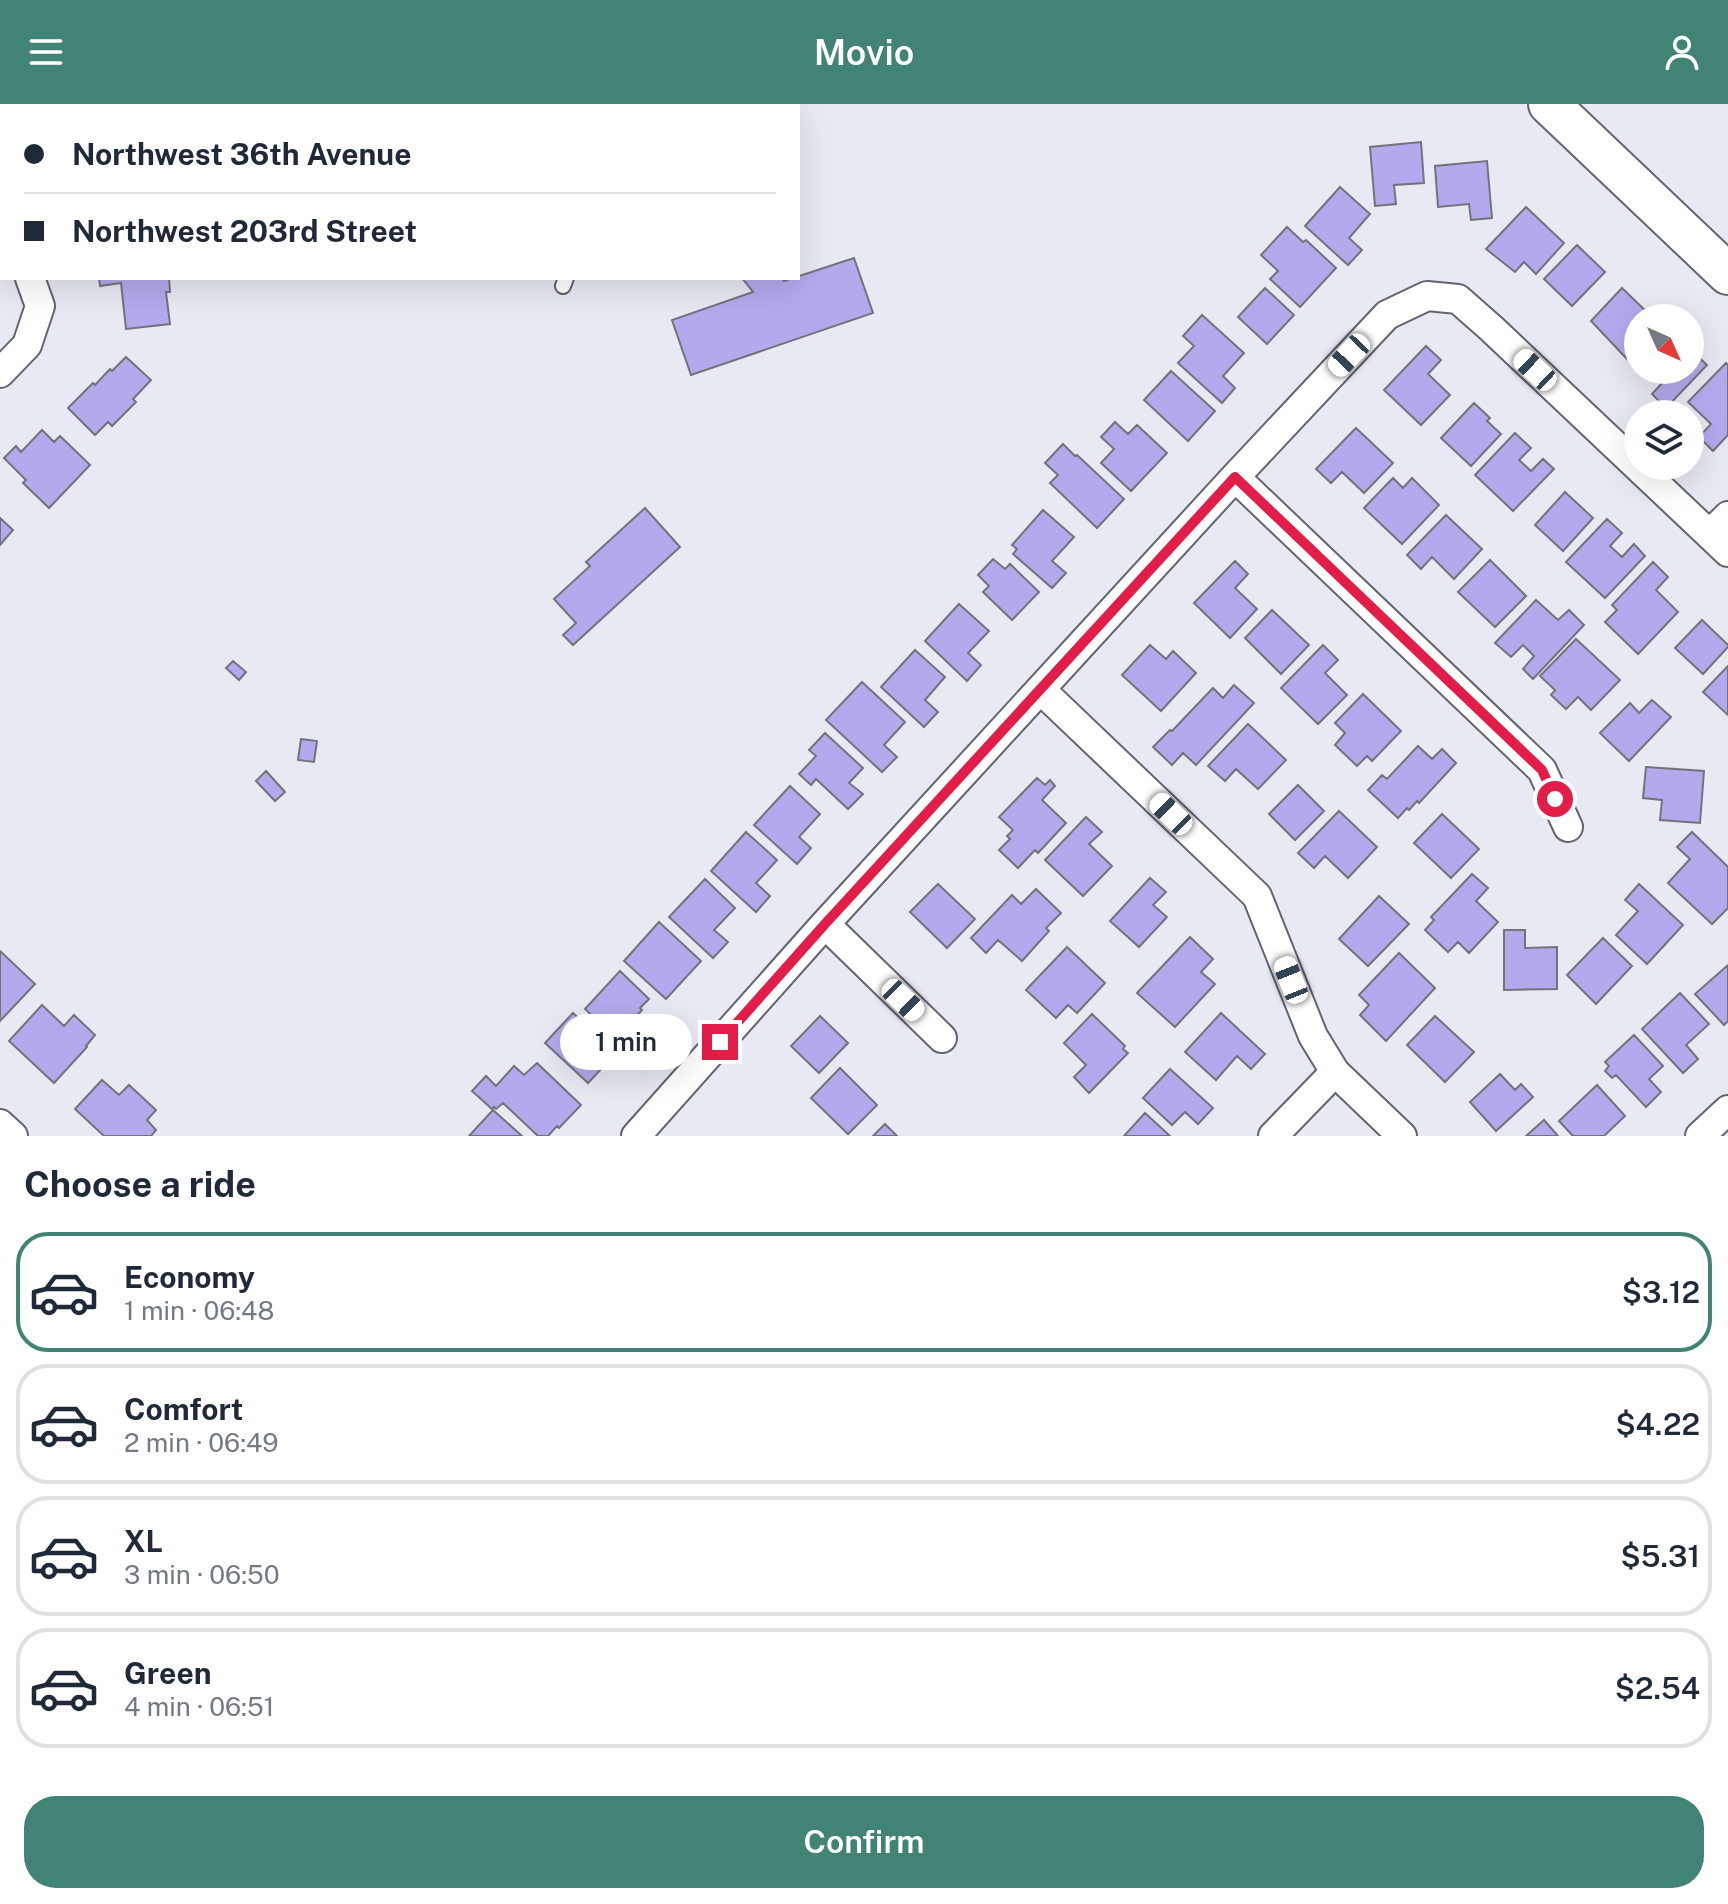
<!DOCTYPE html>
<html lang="en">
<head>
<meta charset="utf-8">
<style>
	:root { --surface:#fff; --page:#f2f2f3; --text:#1f2937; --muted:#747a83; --line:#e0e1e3; --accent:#418375 }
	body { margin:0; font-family:"Public Sans",sans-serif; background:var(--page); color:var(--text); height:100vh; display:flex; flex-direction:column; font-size:30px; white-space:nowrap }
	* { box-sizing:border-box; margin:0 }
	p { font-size:26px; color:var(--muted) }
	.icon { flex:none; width:44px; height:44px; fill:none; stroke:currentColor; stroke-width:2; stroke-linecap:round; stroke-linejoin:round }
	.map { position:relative; height:1032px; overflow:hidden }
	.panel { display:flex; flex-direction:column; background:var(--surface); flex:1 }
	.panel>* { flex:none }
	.guide { position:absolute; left:0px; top:0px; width:800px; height:176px; box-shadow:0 8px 32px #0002; display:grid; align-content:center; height:176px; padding:0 24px; background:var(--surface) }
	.needle { width:52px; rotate:135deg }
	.fabs { position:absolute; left:1624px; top:200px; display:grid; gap:16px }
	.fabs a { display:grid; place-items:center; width:80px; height:80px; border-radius:50%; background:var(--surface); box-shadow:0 8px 32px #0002; font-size:40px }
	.end { position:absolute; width:36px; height:36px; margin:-18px; border:10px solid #e11d48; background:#fff; box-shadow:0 0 0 4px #fff }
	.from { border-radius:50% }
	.bubble { position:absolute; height:56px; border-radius:28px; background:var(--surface); box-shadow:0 8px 32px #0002; font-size:26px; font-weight:600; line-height:56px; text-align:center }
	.car { position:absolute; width:24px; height:48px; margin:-24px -12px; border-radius:10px; box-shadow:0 0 6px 2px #0007; background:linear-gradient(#fff 24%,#345 0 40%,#fff 0 76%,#345 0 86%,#fff 0) }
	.guide b { display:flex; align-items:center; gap:28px; height:76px; font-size:30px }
	.guide b+b { border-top:2px solid var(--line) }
	.guide i { width:20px; height:20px; background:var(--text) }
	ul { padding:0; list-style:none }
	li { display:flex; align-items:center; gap:24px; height:120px; margin:0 16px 12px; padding:0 8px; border:4px solid var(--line); border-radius:32px }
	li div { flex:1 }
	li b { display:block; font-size:30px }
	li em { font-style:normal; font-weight:600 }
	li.selected { border-color:var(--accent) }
	li>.icon { width:72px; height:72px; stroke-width:1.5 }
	h2 { padding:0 24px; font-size:36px; line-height:96px }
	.primary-button { display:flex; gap:16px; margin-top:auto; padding:16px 24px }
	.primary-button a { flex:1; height:92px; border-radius:32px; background:var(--accent); color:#fff; font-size:32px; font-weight:600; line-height:92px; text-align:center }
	header { display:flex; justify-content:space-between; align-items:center; height:104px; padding:0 24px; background:var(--accent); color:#fff; font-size:36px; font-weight:600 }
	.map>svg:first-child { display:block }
	.building { fill:#b2aaed; stroke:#74737c; stroke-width:2 }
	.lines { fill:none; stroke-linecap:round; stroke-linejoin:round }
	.service-casing { stroke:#63646d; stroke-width:18 }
	.minor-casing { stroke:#63646d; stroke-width:32 }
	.secondary-casing { stroke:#63646d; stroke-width:44 }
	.service { stroke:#fff; stroke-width:14 }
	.minor { stroke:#fff; stroke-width:28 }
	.secondary { stroke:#fff; stroke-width:40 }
	.route { stroke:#e11d48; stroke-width:10 }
</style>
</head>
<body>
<header><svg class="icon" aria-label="menu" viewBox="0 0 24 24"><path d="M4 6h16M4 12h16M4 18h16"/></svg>Movio<svg class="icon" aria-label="person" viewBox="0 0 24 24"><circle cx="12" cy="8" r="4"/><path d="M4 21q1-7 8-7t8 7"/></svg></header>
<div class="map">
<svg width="1728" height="1032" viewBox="0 0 1728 1032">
	<rect width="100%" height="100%" fill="#e7e9f3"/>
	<path class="building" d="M0,0H45L47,2H2V25L0,23Z
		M142,0H181L179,2H140Z
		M394,0H430L428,2H396Z
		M1421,38L1424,79L1394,81L1396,100L1375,102L1370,43Z
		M1487,57L1492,114L1471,116L1469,100L1438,103L1435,62Z
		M1340,83L1370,110L1349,134L1362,146L1348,161L1305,122Z
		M1526,103L1564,139L1536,170L1524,158L1515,168L1486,145Z
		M1287,123L1303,138L1306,136L1336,164L1300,203L1270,175L1278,167L1261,151Z
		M1577,141L1605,168L1572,202L1544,175Z
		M854,154L873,209L691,271L672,216L753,188L742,174H782L784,177Z
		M99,174H169L170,188H166L170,220L126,225L121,179L100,182Z
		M1265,184L1294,211L1267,240L1238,213Z
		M1622,184L1653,214H1638V244L1627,255L1591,217Z
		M1202,211L1244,249L1223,272L1235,284L1222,299L1178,259L1194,242L1183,232Z
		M1426,242L1441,256L1428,270L1450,291L1421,321L1384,286Z
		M1690,245L1707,261L1666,304L1652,290L1664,277L1652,266H1690Z
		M126,253L151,276L133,295L136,298L112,322L108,318L95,331L68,304L93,279L95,281L110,265L112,267Z
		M1726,259L1728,261V331L1713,347L1699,333L1711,320L1688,298Z
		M1171,267L1215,307L1188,337L1144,296Z
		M1474,299L1490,314L1487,317L1501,330L1471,362L1441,334Z
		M1115,318L1128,330L1137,321L1167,349L1131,387L1101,359L1114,345L1101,333Z
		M1356,324L1393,359L1364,389L1342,368L1331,379L1316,365Z
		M42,326L54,338L60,332L90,361L49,404L23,379L26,376L4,354L16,342L21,348Z
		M1515,329L1531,344L1519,356L1531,367L1543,355L1554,365L1513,407L1475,371Z
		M1063,340L1075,352L1077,351L1124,395L1097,424L1050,379L1058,371L1045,359Z
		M1393,374L1403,384L1412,374L1439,401L1402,440L1364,404Z
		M1565,388L1593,414L1563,447L1535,421Z
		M645,404L680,443L573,541L563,531L576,519L554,495L590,462L586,458Z
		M1043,406L1074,433L1052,457L1066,469L1052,484L1013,450L1017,445L1012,441Z
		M1446,411L1482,445L1454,475L1432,453L1421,465L1407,451Z
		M0,414L13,426L0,441Z
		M1607,415L1622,429L1610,442L1622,453L1634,440L1645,452L1605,494L1566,458Z
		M993,455L1005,465L1010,460L1039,488L1012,516L983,488L989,482L978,471Z
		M1490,456L1526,492L1495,523L1458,488Z
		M1235,457L1248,470L1235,484L1257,505L1230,534L1194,499Z
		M1653,458L1668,473L1656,486L1678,508L1638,550L1605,518L1617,506L1612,501Z
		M1536,496L1558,516L1569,506L1584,521L1533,575L1523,565L1534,552L1523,541L1511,553L1495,539Z
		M959,500L989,527L968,549L981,561L967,577L925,537Z
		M1272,506L1309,541L1281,570L1245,534Z
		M1702,516L1728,541V543L1703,570L1675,544Z
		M1576,535L1620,576L1591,606L1578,593L1566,605L1551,591L1555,586L1540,572Z
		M1150,541L1166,555L1173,547L1196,569L1161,607L1122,571Z
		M1323,541L1338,556L1325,569L1347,591L1318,620L1281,584Z
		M915,546L945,573L925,596L938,608L924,623L881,583Z
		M233,557L246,568L239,576L226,564Z
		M1728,562V611L1703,588Z
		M862,578L905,618L884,641L897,653L882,668L826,616Z
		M1234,581L1254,599L1196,661L1183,649L1172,661L1153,643L1170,626L1172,627L1213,584L1223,594Z
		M1363,590L1401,627L1372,657L1367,652L1357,662L1335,641L1345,629L1335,619Z
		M1652,596L1671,613L1629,657L1600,629L1630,599L1639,609Z
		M1248,620L1286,656L1258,685L1236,665L1225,677L1208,662Z
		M825,629L863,664L849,679L863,690L848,705L816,675L811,681L799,670L816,652L809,646Z
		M301,635L317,637L314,658L298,656Z
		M1418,642L1432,655L1442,645L1456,659L1419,699L1417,697L1409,706L1407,704L1398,714L1368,686L1382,671L1387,675Z
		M1646,663L1704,667L1700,719L1660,716L1662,696L1643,694Z
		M266,667L285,688L275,697L256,677Z
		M1037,674L1045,681L1050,676L1055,682L1042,696L1066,719L1038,749L1035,746L1018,764L999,746L1010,735L1007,732L1013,726L999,713Z
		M1298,681L1324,707L1295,736L1269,710Z
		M790,682L820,710L799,733L811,744L797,760L754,721Z
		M1339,707L1377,743L1348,774L1325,752L1314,764L1298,749Z
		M1442,710L1479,745L1451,774L1414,739Z
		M1086,713L1102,728L1089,740L1112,762L1083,792L1045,756Z
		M746,728L777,756L756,779L770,792L756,808L711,767Z
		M1692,728L1728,763V804L1712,820L1668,779L1690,755L1677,743Z
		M1472,770L1488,784L1476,797L1498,818L1469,849L1458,838L1448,848L1425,826L1434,816L1431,813Z
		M1150,774L1166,788L1153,801L1167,813L1139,843L1110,817Z
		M705,775L735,804L714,826L728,838L713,854L669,813Z
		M938,780L975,815L947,844L910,808Z
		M1639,780L1683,821L1647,860L1616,831L1638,807L1625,796Z
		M1036,785L1061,809L1046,824L1049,827L1022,857L998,836L986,849L971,834L1012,791L1021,800Z
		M1379,792L1409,820L1368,862L1339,835Z
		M659,818L701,857L666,895L624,857Z
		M1504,826H1525V844L1557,843V885L1504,886Z
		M1190,833L1213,855L1201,868L1215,880L1175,923L1137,889Z
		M1603,834L1632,862L1596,900L1567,871Z
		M1067,843L1105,879L1077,909L1068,901L1056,914L1026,886Z
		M0,847L35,880L0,917Z
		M1399,849L1435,884L1386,937L1360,911L1369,901L1359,891Z
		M1728,861V917L1724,921L1695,890Z
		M620,867L649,895L640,904L642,906L630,919L642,930L628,945L585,905Z
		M1680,889L1709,920L1686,941L1698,955L1683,969L1642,925Z
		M42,901L64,922L74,911L95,931L86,942L87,943L54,979L9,937Z
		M573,909L604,938L591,952L603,963L588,979L545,939Z
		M1221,909L1265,950L1251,965L1237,952L1216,976L1185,948Z
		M1092,910L1125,942L1123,945L1128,949L1089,989L1074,973L1086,961L1064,939Z
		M820,912L848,939L819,969L791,942Z
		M1435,912L1474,948L1445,978L1407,941Z
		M1634,931L1663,962L1649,975L1661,988L1646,1003L1616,971L1612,974L1605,967L1609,962L1605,958Z
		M537,959L581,1001L559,1024L557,1022L548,1032H538L503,999L496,1005L494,1003L492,1005L472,987L486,972L496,982L514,962L524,971Z
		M840,964L877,1001L848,1030L811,994Z
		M1170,965L1213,1004L1198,1020L1185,1008L1172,1021L1143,994Z
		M1500,970L1515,986L1521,980L1533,993L1496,1027L1470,998Z
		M102,976L119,991L129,981L156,1006L147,1016L156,1026L151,1032H104L75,1005Z
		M1597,981L1625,1012L1604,1032H1573L1559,1017Z
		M493,1006L522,1032H469Z
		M1145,1009L1170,1032H1124Z
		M1544,1016L1558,1032H1526Z
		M885,1020L897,1032H873Z"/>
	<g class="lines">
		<g class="service-casing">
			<path id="service" d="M684,2L686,0
				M563,182L566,174"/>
		</g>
		<g class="minor-casing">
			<path id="minor" d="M0,138L2,140
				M0,269L27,241L40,202L30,174
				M1235,373L1542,666L1568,723
				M1710,430L1728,412
				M1041,586L1257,792L1313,932L1335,968L1402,1032
				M825,820L942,934
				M0,1020L13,1032
				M636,1032L825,820L1235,373L1387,211L1427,192L1458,195L1492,225L1728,448
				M1273,1032L1335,968
				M1700,1032L1728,1006"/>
		</g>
		<g class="secondary-casing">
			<path id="secondary" d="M1549,0L1728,170"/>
		</g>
		<use href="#service" class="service"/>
		<use href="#minor" class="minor"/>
		<use href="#secondary" class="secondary"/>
	</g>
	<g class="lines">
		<path class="route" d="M720,938L825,820L1235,373L1542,666L1555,695"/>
	</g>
</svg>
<div class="fabs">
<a><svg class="needle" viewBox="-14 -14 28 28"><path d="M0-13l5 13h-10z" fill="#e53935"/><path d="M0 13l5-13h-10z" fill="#747a83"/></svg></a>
<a><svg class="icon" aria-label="layers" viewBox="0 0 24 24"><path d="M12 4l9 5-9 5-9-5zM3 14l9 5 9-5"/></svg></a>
</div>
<i class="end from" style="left:1555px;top:695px"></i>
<i class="end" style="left:720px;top:938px"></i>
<div class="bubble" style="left:560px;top:910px;width:132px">1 min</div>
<i class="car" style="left:1349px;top:251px;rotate:223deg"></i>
<i class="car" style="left:1535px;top:266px;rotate:313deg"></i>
<i class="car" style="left:1171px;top:710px;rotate:314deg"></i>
<i class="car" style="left:1291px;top:876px;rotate:338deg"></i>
<i class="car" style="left:903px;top:896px;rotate:134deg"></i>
<div class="guide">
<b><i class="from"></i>Northwest 36th Avenue</b>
<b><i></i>Northwest 203rd Street</b>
</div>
</div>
<section class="panel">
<h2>Choose a ride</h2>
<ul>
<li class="selected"><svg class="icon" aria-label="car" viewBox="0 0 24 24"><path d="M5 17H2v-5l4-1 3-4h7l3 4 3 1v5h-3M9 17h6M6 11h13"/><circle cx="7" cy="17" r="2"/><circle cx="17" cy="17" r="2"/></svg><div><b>Economy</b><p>1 min · 06:48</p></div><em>$3.12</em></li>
<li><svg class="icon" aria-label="car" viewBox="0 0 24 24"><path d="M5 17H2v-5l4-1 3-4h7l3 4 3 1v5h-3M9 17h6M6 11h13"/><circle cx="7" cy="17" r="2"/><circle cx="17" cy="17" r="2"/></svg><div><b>Comfort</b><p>2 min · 06:49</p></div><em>$4.22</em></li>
<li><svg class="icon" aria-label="car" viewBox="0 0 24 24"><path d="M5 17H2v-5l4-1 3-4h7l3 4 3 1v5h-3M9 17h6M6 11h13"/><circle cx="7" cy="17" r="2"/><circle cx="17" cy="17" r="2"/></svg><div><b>XL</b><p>3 min · 06:50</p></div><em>$5.31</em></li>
<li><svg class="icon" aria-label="car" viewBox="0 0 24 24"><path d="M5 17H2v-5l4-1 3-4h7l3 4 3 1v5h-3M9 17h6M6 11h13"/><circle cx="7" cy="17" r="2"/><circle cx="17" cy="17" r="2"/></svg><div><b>Green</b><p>4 min · 06:51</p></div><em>$2.54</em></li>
</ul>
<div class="primary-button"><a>Confirm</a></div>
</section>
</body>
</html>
